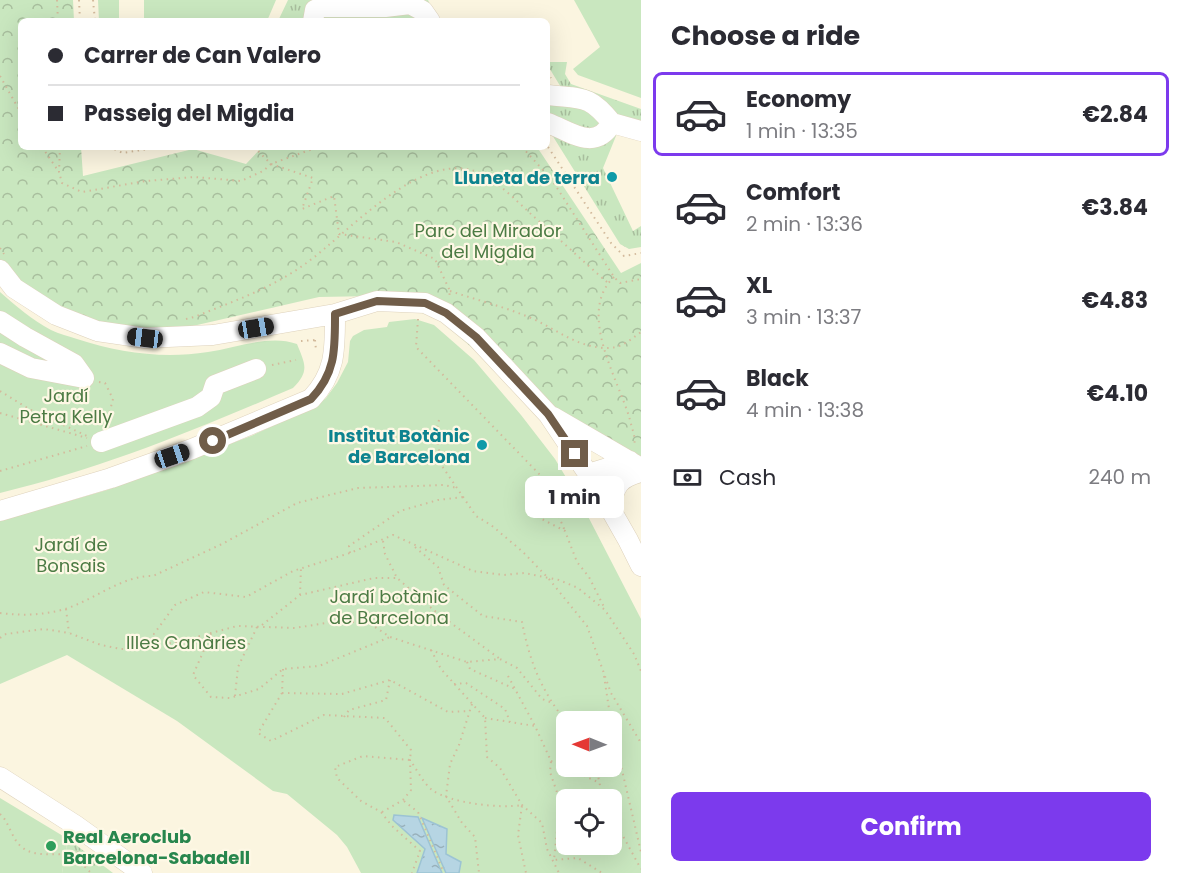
<!DOCTYPE html>
<html lang="en">
<head>
<meta charset="utf-8">
<style>
	:root { --surface:#fff; --page:#f7f7f7; --text:#2b2b33; --muted:#7c7c81; --line:#e1e1e2; --accent:#7c3aed }
	body { margin:0; font-family:Poppins,sans-serif; background:var(--page); color:var(--text); height:100vh; display:flex; flex-direction:column; font-size:22px; white-space:nowrap }
	* { box-sizing:border-box; margin:0 }
	p { font-size:20px; color:var(--muted) }
	.icon { flex:none; width:33px; height:33px; fill:none; stroke:currentColor; stroke-width:2; stroke-linecap:round; stroke-linejoin:round }
	.map { position:relative; flex:1; overflow:hidden }
	.side { display:flex; flex-direction:column; background:var(--surface); width:540px }
	.side>* { flex:none }
	.banner { position:absolute; left:18px; top:18px; width:532px; height:132px; border-radius:9px; box-shadow:0 6px 24px #0002; display:grid; align-content:center; height:132px; padding:0 30px; background:var(--surface) }
	.needle { width:39px; rotate:271deg }
	.controls { position:absolute; left:556px; top:711px; display:grid; gap:12px }
	.controls a { display:grid; place-items:center; width:66px; height:66px; border-radius:9px; background:var(--surface); box-shadow:0 6px 24px #0002; font-size:30px }
	.end { position:absolute; width:27px; height:27px; margin:-14px; border:8px solid #705d49; background:#fff; box-shadow:0 0 0 3px #fff }
	.from { border-radius:50% }
	.bubble { position:absolute; height:42px; border-radius:9px; background:var(--surface); box-shadow:0 6px 24px #0002; font-size:20px; font-weight:700; line-height:42px; text-align:center }
	.car { position:absolute; width:18px; height:36px; margin:-18px -9px; border-radius:8px; box-shadow:0 0 4px 2px #0007; background:linear-gradient(#222 24%,#8ab4d8 0 40%,#222 0 76%,#8ab4d8 0 86%,#222 0) }
	.banner b { display:flex; align-items:center; gap:21px; height:57px; font-size:22px }
	.banner b+b { border-top:2px solid var(--line) }
	.banner i { width:15px; height:15px; background:var(--text) }
	ul { padding:0; list-style:none }
	li { display:flex; align-items:center; gap:18px; height:84px; margin:0 12px 9px; padding:0 18px; border:3px solid transparent; border-radius:9px }
	li div { flex:1 }
	li b { display:block; font-size:22px }
	li em { font-style:normal; font-weight:700 }
	li.on { border-color:var(--accent) }
	li>.icon { width:54px; height:54px; stroke-width:1.5 }
	h2 { padding:0 30px; font-size:27px; line-height:72px }
	.pay { display:flex; align-items:center; gap:15px; height:66px; padding:0 30px; font-size:22px }
	.pay p { margin-inline-start:auto }
	.primary-button { display:flex; gap:12px; margin-top:auto; padding:12px 30px }
	.primary-button a { flex:1; height:69px; border-radius:9px; background:var(--accent); color:#fff; font-size:24px; font-weight:700; line-height:69px; text-align:center }
	main { display:flex; flex:1; min-height:0 }
	.map>svg:first-child { display:block }
	.grass { fill:url(#grass-tufts) }
	.forest { fill:url(#forest-crowns) }
	.green { fill:#c9e7bf; fill-rule:evenodd }
	.water { fill:url(#water-ripples); stroke:#9cc3d4; stroke-width:1.5 }
	.lines { fill:none; stroke-linecap:round; stroke-linejoin:round }
	.minor-casing { stroke:#ded2bc; stroke-width:21 }
	.path { stroke:#d3ba9c; stroke-width:2; stroke-dasharray:1.5 4.5; stroke-linecap:butt }
	.minor { stroke:#fff; stroke-width:20 }
	.route { stroke:#705d49; stroke-width:8 }
	.culture-dot { fill:#0f9aa8; stroke:#fef8e5; stroke-width:2 }
	.leisure-dot { fill:#2e9e5b; stroke:#fef8e5; stroke-width:2 }
	.labels { text-anchor:middle; dominant-baseline:central; stroke-width:4.5; stroke-linejoin:round; paint-order:stroke }
	.culture-label { font-size:18px; font-weight:bold; fill:#0d838f; stroke:#fef8e5; text-anchor:end }
	.park-label { font-size:18px; fill:#4c7b44; stroke:#fef8e5 }
	.leisure-label { font-size:18px; font-weight:bold; fill:#27864d; stroke:#fef8e5; text-anchor:start }
</style>
</head>
<body>
<main>
<div class="map">
<svg width="641" height="873" viewBox="0 0 641 873">
	<defs>
		<pattern id="grass-tufts" width="24" height="20" patternUnits="userSpaceOnUse" patternTransform="scale(1.5)"><rect width="24" height="20" fill="#c9e7bf"/><path d="M3 7l-1-3M5 7V3M7 7l1-3M15 17l-1-3M17 17v-4M19 17l1-3" fill="none" stroke="#a8be9d"/></pattern>
		<pattern id="forest-crowns" width="20" height="18" patternUnits="userSpaceOnUse" patternTransform="scale(1.5)"><rect width="20" height="18" fill="#c9e7bf"/><path d="M2 6a3 3 0 1 1 6 0M12 15a3 3 0 1 1 6 0" fill="none" stroke="#a8be9d"/></pattern>
		<pattern id="water-ripples" width="26" height="14" patternUnits="userSpaceOnUse" patternTransform="scale(1.5)"><rect width="26" height="14" fill="#b6d5e3"/><path d="M2 4q2-2 4 0t4 0M15 11q2-2 4 0t4 0" fill="none" stroke="#98b0ba"/></pattern>
	</defs>
	<rect width="100%" height="100%" fill="#fbf5e0"/>
	<path class="grass" d="M288,0H428L434,12L321,3L308,21H278Z
		M412,11L427,21H319L318,15Z
		M548,62H567L565,74L571,84L641,109V123L616,115L562,89L548,66Z
		M548,104L591,110L599,122L598,127L592,132L548,120Z
		M549,130L618,131L603,168L633,231L641,226V247L629,249L620,244Z
		M68,839L113,873H62Z"/>
	<path class="forest" d="M0,0H73L74,21H21V147H81L83,176L193,149L246,164L262,147H537L621,273L641,263V462L548,414L439,319L374,296L319,297L184,328L130,330L70,314L17,279L0,260Z"/>
	<path class="green" d="M98,0H119V21H99Z
		M144,0H276L267,21H144Z
		M574,0H641V98L578,75L573,69L600,47Z
		M0,292C16,306 32,320 51,330C59,334 69,336 77,339C120,353 163,359 208,352C237,348 269,334 297,344C305,364 310,371 293,388C198,429 101,469 0,493Z
		M415,319L434,325L474,360L521,415L555,459L579,499L641,619V873H361L347,847L337,835L287,794L273,791L177,721L67,655L0,684V521L107,490L251,436L314,407L326,398L337,383L348,362L350,341L353,336L364,330L387,327L389,322ZM567,722H612V766H567ZM567,800H612V844H567Z
		M0,798L68,839L62,873H0Z"/>
	<path class="water" d="M394,815L418,817L442,873H417L425,849L393,820Z
		M422,818L447,829L446,854L461,862L459,873H446Z"/>
	<g class="lines">
		<g class="minor-casing">
			<path id="minor" d="M313,21L315,10L321,7H385L410,4L423,11L430,21
				M548,95C582,99 589,94 612,123C595,152 571,132 548,123
				M612,123L641,131
				M0,270L14,288L56,315L97,331L145,338L213,335L335,314L377,301L425,303L446,313L476,337L548,414L603,496L628,540L641,566
				M0,321L25,337L74,364L84,378L31,368L0,353
				M553,417L641,468
				M101,442L197,407L211,397L215,385L256,369
				M588,474L630,461
				M609,507C616,485 618,478 641,472
				M0,511L111,478L192,449L311,399C336,373 335,349 335,314
				M0,777L75,825L142,873"/>
		</g>
		<path class="path" d="M57,0L58,21
			M79,0L80,21
			M93,0L95,21
			M548,72L551,78
			M0,76L21,113
			M42,147L59,172
			M60,147L59,172L62,183L82,192L146,181L195,177L241,181L263,171L271,164L318,147
			M109,147L123,153L160,147
			M254,147L271,164L313,178L302,209L334,196L339,234L396,242L435,259L450,291L449,298
			M522,147L552,180L614,277L620,283L641,279
			M548,147L611,243L624,256L641,253
			M0,248L4,254
			M614,277C576,313 619,380 630,420C632,429 636,437 634,446
			M450,291C477,300 505,307 531,318C556,329 575,346 604,348C620,349 629,341 641,332
			M186,319L194,317C232,302 272,288 305,264C348,234 425,143 484,175C502,186 518,202 533,216C558,238 583,261 608,283
			M418,319L416,347L542,477L565,531
			M315,340L316,350
			M301,341L316,340
			M272,365L296,360
			M99,382L105,383L113,399L107,422
			M0,391L29,409L87,436
			M0,413L87,438
			M439,420L436,432L442,466L476,516L491,525L523,552L549,579L587,626L611,693L641,743
			M0,471L87,446
			M536,484L542,477
			M532,514L565,531L577,562L589,577L604,607
			M383,541L385,554L397,578L436,612L500,659
			M415,547L438,567L444,585L483,616L522,622C530,663 541,690 567,723
			M350,553L349,546L400,511L438,500L463,497
			M300,595L301,568
			M66,609L69,633
			M0,613C22,616 44,615 65,609C94,600 123,575 153,576L222,544L297,503L358,488L444,485L457,488
			M262,625L300,595L374,578H397
			M211,634L193,675L211,697L230,698L259,689L283,669L319,666L390,637
			M0,638L6,634L44,629L69,633L101,645L121,649H147L157,645
			M431,650L441,669L485,718L487,757L500,768L522,805L542,823L547,849L559,873
			M467,662L470,669L515,689
			M283,669L282,693L258,733L271,741L324,715L385,718L411,750L410,760L363,756L335,767L337,778L361,801L381,812L392,826L420,851L412,873
			M508,676L535,726L551,761L550,772L560,801L554,860L578,858L602,873
			M604,676L611,722
			M454,684L466,683L505,709L510,722
			M282,693L342,694L390,680L448,712L470,711
			M235,696L238,667L258,625
			M550,702L542,699L517,668L500,659L467,662L390,637L369,623L338,621L295,628L237,626L178,642L158,645L154,634L175,605L204,592L246,597L293,571L350,553L393,535L473,571L504,575L524,573L559,580L578,588L605,610L634,654L641,671
			M472,704L459,745L450,764L446,796L462,823L475,837L479,873
			M344,717L349,710L386,700L390,680
			M485,718L535,726
			M612,727L641,852
			M551,761L600,783
			M596,766L603,800
			M404,801L418,812L444,873
			M382,812L403,800L411,790L410,760C416,768 423,783 432,790C450,803 501,809 522,805L518,835L526,873
			M0,814C9,821 12,841 23,848C39,860 62,849 77,859C82,863 87,869 91,873
			M612,816L641,869
			M77,859L78,847"/>
		<use href="#minor" class="minor"/>
	</g>
	<g class="lines">
		<path class="route" d="M213,441L311,399C336,373 335,349 335,314L377,301L425,303L446,313L476,337L548,414L575,454"/>
	</g>
	<g class="culture-dot">
		<circle cx="612" cy="177" r="6"/>
		<circle cx="482" cy="445" r="6"/>
	</g>
	<circle class="leisure-dot" cx="51" cy="846" r="6"/>
	<g class="labels">
		<g class="culture-label">
			<text x="600" y="177">Lluneta de terra</text>
			<text x="470" y="435">Institut Botànic<tspan x="470" dy="21">de Barcelona</tspan></text>
		</g>
		<g class="park-label">
			<text x="488" y="230">Parc del Mirador<tspan x="488" dy="21">del Migdia</tspan></text>
			<text x="66" y="395">Jardí<tspan x="66" dy="21">Petra Kelly</tspan></text>
			<text x="71" y="544">Jardí de<tspan x="71" dy="21">Bonsais</tspan></text>
			<text x="389" y="596">Jardí botànic<tspan x="389" dy="21">de Barcelona</tspan></text>
			<text x="186" y="642">Illes Canàries</text>
		</g>
		<g class="leisure-label">
			<text x="63" y="836">Real Aeroclub<tspan x="63" dy="21">Barcelona-Sabadell</tspan></text>
		</g>
	</g>
</svg>
<div class="controls">
<a><svg class="needle" viewBox="-14 -14 28 28"><path d="M0-13l5 13h-10z" fill="#e53935"/><path d="M0 13l5-13h-10z" fill="#7c7c81"/></svg></a>
<a><svg class="icon" aria-label="locate" viewBox="0 0 24 24"><circle cx="12" cy="12" r="6"/><path d="M12 2v4M12 18v4M2 12h4M18 12h4"/></svg></a>
</div>
<i class="end from" style="left:213px;top:441px"></i>
<i class="end" style="left:575px;top:454px"></i>
<div class="bubble" style="left:525px;top:476px;width:99px">1 min</div>
<i class="car" style="left:256px;top:328px;rotate:81deg"></i>
<i class="car" style="left:145px;top:338px;rotate:277deg"></i>
<i class="car" style="left:172px;top:456px;rotate:71deg"></i>
<div class="banner">
<b><i class="from"></i>Carrer de Can Valero</b>
<b><i></i>Passeig del Migdia</b>
</div>
</div>
<section class="side">
<h2>Choose a ride</h2>
<ul>
<li class="on"><svg class="icon" aria-label="car" viewBox="0 0 24 24"><path d="M5 17H2v-5l4-1 3-4h7l3 4 3 1v5h-3M9 17h6M6 11h13"/><circle cx="7" cy="17" r="2"/><circle cx="17" cy="17" r="2"/></svg><div><b>Economy</b><p>1 min · 13:35</p></div><em>€2.84</em></li>
<li><svg class="icon" aria-label="car" viewBox="0 0 24 24"><path d="M5 17H2v-5l4-1 3-4h7l3 4 3 1v5h-3M9 17h6M6 11h13"/><circle cx="7" cy="17" r="2"/><circle cx="17" cy="17" r="2"/></svg><div><b>Comfort</b><p>2 min · 13:36</p></div><em>€3.84</em></li>
<li><svg class="icon" aria-label="car" viewBox="0 0 24 24"><path d="M5 17H2v-5l4-1 3-4h7l3 4 3 1v5h-3M9 17h6M6 11h13"/><circle cx="7" cy="17" r="2"/><circle cx="17" cy="17" r="2"/></svg><div><b>XL</b><p>3 min · 13:37</p></div><em>€4.83</em></li>
<li><svg class="icon" aria-label="car" viewBox="0 0 24 24"><path d="M5 17H2v-5l4-1 3-4h7l3 4 3 1v5h-3M9 17h6M6 11h13"/><circle cx="7" cy="17" r="2"/><circle cx="17" cy="17" r="2"/></svg><div><b>Black</b><p>4 min · 13:38</p></div><em>€4.10</em></li>
</ul>
<div class="pay"><svg class="icon" aria-label="cash" viewBox="0 0 24 24"><path d="M3 7h18v10H3z"/><circle cx="12" cy="12" r="2"/></svg>Cash<p>240 m</p></div>
<div class="primary-button"><a>Confirm</a></div>
</section>
</main>
</body>
</html>
